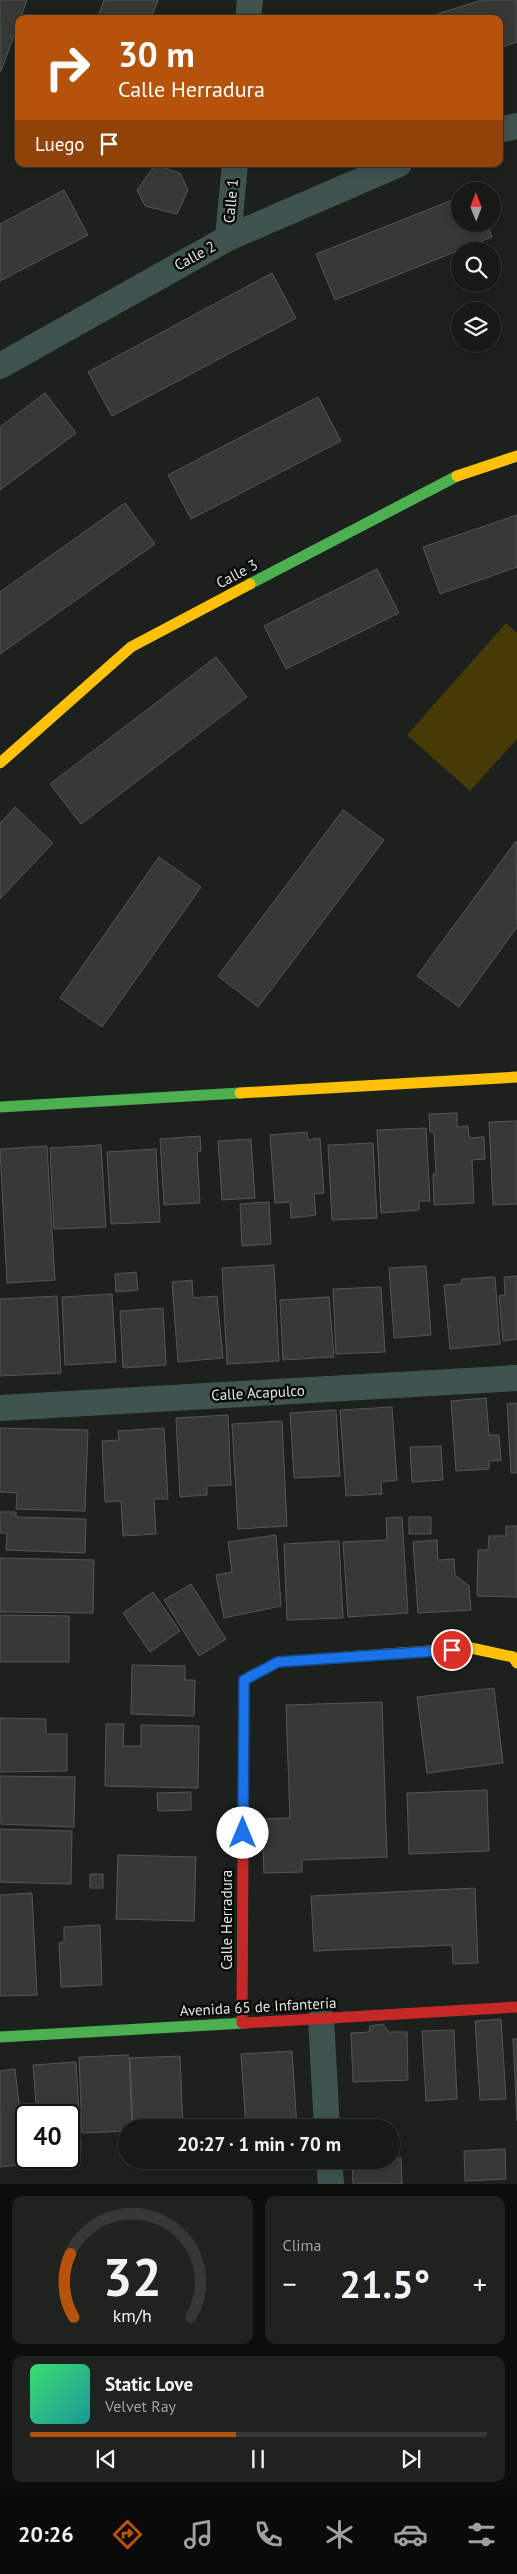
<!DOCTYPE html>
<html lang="es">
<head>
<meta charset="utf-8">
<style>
	:root { --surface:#161916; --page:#1f221f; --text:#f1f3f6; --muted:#9ea0a1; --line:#353835; --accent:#b45309 }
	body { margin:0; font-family:"PT Sans",sans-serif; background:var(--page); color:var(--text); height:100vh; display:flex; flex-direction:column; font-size:19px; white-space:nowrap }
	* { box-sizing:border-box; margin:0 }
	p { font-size:16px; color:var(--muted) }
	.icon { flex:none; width:28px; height:28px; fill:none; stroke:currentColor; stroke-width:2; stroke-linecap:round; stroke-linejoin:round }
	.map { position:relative; height:2184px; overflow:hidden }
	.side { display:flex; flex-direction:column; gap:12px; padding:12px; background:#0c0e0c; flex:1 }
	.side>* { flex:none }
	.banner { position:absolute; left:15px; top:15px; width:488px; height:152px; border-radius:10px; box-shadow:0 2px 12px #0003,0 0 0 1px var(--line); background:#b45309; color:#fff; overflow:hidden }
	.needle { width:32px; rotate:359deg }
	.controls { position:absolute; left:451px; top:182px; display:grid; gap:10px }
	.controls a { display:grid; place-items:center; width:50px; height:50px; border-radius:50%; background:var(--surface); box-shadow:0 2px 12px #0003,0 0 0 1px var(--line); font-size:25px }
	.speed { position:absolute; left:15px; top:2104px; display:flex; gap:10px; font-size:25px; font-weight:700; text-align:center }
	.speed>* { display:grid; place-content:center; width:65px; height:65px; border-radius:50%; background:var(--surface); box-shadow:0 2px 12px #0003,0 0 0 1px var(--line); line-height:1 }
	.speed .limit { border:2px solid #111; border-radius:8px; background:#fff; color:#111 }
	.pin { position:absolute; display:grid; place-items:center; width:42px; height:42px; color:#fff; margin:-21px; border:2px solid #fff; border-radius:50%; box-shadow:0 1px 5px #0007 }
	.me { position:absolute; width:55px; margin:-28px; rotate:0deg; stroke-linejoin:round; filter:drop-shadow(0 0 4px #0008) }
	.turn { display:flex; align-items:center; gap:18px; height:105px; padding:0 20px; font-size:22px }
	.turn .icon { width:65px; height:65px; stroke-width:2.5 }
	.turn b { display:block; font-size:35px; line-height:42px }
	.then { display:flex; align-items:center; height:48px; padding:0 20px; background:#0003; gap:10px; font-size:19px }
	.big { font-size:38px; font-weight:800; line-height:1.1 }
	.side .card { flex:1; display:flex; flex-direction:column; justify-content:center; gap:8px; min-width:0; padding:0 18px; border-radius:10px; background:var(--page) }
	.side .dial { align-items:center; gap:0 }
	.dial svg { height:130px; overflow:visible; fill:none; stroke:var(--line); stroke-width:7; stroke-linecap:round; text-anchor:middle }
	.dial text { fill:var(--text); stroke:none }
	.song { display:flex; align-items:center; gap:15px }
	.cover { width:60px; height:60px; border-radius:8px; background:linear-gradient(135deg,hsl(140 70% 55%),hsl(180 70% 35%)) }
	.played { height:5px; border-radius:2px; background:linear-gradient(90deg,var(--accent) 45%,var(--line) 45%) }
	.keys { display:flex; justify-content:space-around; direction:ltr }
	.heat { display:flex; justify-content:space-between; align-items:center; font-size:28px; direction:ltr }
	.side .tiles { flex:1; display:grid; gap:12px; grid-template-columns:1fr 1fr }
	.card:last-child { grid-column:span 2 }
	.trip { position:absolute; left:118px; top:2119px; width:282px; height:50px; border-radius:25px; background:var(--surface); box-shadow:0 2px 12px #0003,0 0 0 1px var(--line); font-weight:800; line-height:50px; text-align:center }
	.menu { display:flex; height:80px; justify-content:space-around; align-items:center; background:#090a09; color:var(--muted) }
	.menu .icon { width:35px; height:35px }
	.menu .on { color:var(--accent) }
	.menu b { font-size:22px; color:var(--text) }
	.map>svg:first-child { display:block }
</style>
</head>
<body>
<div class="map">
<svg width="517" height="2184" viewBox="0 0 517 2184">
	<rect width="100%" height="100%" fill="#1d211d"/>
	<!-- green -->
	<path fill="#463b07" d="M 506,623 L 517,633 L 517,739 L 470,791 L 407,735 Z"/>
	<!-- building -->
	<path fill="#363935" stroke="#555753" d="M 0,0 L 27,0 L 1,71 L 0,71 Z
		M 104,0 L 158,0 L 151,19 L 97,19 Z
		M 482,0 L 517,0 L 517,42 L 499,48 L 499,19 L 421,19 Z
		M 155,165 L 180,173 L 188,190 L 177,214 L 145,206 L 137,190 Z
		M 64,190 L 88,235 L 0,281 L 0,224 Z
		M 460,197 L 460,224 L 487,224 L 492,237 L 335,300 L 316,254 Z
		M 272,273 L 296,318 L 112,416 L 88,372 Z
		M 45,393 L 76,433 L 0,490 L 0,427 Z
		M 318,397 L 341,441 L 191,519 L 168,475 Z
		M 125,503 L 155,544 L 0,654 L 0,592 Z
		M 517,515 L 517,567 L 440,594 L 423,547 Z
		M 377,569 L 399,613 L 286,669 L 264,626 Z
		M 216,657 L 247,697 L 81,824 L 50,784 Z
		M 15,807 L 53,843 L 0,899 L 0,823 Z
		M 343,810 L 384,840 L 258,1007 L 218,976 Z
		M 516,841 L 517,927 L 459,1007 L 417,976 Z
		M 159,857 L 201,887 L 102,1027 L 60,998 Z
		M 457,1113 L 457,1127 L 468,1126 L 469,1138 L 484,1137 L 485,1159 L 472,1160 L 474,1203 L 434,1205 L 433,1174 L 436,1174 L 434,1132 L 430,1132 L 429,1114 Z
		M 517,1121 L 517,1204 L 493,1205 L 489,1122 Z
		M 426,1128 L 430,1201 L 419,1201 L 419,1210 L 381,1213 L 377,1130 Z
		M 307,1132 L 308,1140 L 320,1138 L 324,1193 L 314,1194 L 316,1215 L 291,1218 L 290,1202 L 275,1203 L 270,1135 Z
		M 200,1136 L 201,1151 L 197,1152 L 200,1203 L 164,1205 L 160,1139 Z
		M 251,1139 L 255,1198 L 222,1200 L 218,1141 Z
		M 373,1143 L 377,1218 L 332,1220 L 328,1145 Z
		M 101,1145 L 106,1227 L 54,1229 L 50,1148 Z
		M 47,1146 L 55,1280 L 7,1283 L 0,1149 Z
		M 156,1149 L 160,1222 L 111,1224 L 107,1152 Z
		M 269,1202 L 271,1244 L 242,1246 L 240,1204 Z
		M 274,1265 L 279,1361 L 227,1364 L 222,1268 Z
		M 426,1266 L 431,1335 L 394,1338 L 389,1268 Z
		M 136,1272 L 138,1290 L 116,1292 L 115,1274 Z
		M 517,1276 L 517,1339 L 503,1341 L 499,1296 L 505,1295 L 504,1277 Z
		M 495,1277 L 500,1344 L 450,1349 L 444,1285 L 461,1284 L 462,1279 Z
		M 192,1280 L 193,1298 L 217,1296 L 223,1358 L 178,1362 L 172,1282 Z
		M 381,1287 L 385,1352 L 336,1354 L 333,1289 Z
		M 112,1294 L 116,1362 L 65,1365 L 62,1297 Z
		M 57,1296 L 61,1373 L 0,1376 L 0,1299 Z
		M 329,1297 L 334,1357 L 283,1360 L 280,1300 Z
		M 163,1308 L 166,1365 L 123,1368 L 120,1311 Z
		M 486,1398 L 489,1435 L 499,1435 L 501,1460 L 489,1461 L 489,1469 L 456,1471 L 451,1401 Z
		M 517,1403 L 517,1473 L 511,1473 L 507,1404 Z
		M 392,1407 L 397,1480 L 381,1482 L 382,1494 L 346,1496 L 340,1410 Z
		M 336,1410 L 340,1476 L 294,1478 L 290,1413 Z
		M 228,1415 L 231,1485 L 207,1486 L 207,1495 L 180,1497 L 176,1418 Z
		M 282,1421 L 287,1526 L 238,1529 L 232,1424 Z
		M 0,1428 L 88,1430 L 85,1511 L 16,1509 L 17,1493 L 0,1492 Z
		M 164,1428 L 168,1499 L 154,1499 L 156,1534 L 123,1536 L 121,1501 L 105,1502 L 102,1441 L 119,1440 L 118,1431 Z
		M 441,1446 L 443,1480 L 412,1482 L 410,1447 Z
		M 0,1512 L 16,1512 L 16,1517 L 86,1519 L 85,1553 L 6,1550 L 7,1533 L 0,1533 Z
		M 402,1517 L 408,1613 L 348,1617 L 343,1542 L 387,1540 L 386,1518 Z
		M 409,1517 L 431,1517 L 431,1534 L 409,1534 Z
		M 506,1526 L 517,1526 L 517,1597 L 477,1596 L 478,1550 L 488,1550 L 489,1536 L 506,1536 Z
		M 276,1535 L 281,1606 L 224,1618 L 216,1575 L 232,1572 L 228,1542 Z
		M 437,1540 L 438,1560 L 454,1559 L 455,1575 L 469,1586 L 471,1610 L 418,1613 L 413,1542 Z
		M 339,1541 L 343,1618 L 287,1620 L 284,1544 Z
		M 0,1558 L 94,1560 L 93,1613 L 0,1612 Z
		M 191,1584 L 226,1639 L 199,1656 L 164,1600 Z
		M 153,1592 L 180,1631 L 150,1652 L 123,1613 Z
		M 0,1615 L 69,1616 L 69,1662 L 0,1662 Z
		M 132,1665 L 185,1666 L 185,1680 L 195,1680 L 194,1716 L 131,1714 Z
		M 494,1688 L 503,1763 L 427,1773 L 417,1697 Z
		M 382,1702 L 387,1857 L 302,1860 L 302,1872 L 264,1873 L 262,1819 L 290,1818 L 286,1705 Z
		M 0,1718 L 46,1719 L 46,1734 L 67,1734 L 67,1771 L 0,1772 Z
		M 106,1724 L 124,1724 L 123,1746 L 141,1746 L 141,1725 L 199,1726 L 198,1788 L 105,1786 Z
		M 0,1776 L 75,1777 L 74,1827 L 0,1824 Z
		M 487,1790 L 489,1851 L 409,1854 L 407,1793 Z
		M 191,1792 L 191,1810 L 158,1811 L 157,1793 Z
		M 0,1829 L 72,1831 L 71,1884 L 0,1882 Z
		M 118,1855 L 196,1857 L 194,1921 L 116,1919 Z
		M 90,1874 L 103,1874 L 103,1888 L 90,1888 Z
		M 475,1888 L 478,1963 L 453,1964 L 452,1945 L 314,1951 L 311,1896 Z
		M 32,1893 L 37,1995 L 0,1996 L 0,1895 Z
		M 100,1925 L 102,1985 L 61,1987 L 59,1943 L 64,1942 L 64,1927 Z
		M 501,2019 L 506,2099 L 480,2100 L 475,2021 Z
		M 383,2024 L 389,2032 L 407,2032 L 408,2080 L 353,2082 L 351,2033 L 369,2032 L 370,2026 Z
		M 454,2030 L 457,2099 L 426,2101 L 422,2031 Z
		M 513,2039 L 517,2039 L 517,2121 Z
		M 292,2051 L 297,2128 L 246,2128 L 241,2054 Z
		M 129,2055 L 132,2128 L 126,2128 L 126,2131 L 82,2133 L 79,2057 Z
		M 180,2056 L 183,2128 L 133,2128 L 130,2058 Z
		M 76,2062 L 81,2147 L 69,2148 L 69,2115 L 37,2115 L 33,2065 Z
		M 15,2069 L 26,2164 L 0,2167 L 0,2071 Z
		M 505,2149 L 506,2179 L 465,2181 L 464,2151 Z
		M 401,2158 L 402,2184 L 353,2184 L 352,2160 Z"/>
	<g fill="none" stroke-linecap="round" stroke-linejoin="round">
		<!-- street -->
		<path stroke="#3f544f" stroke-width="26" d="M 248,19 L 250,0
			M 499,130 L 517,126
			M 228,238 L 235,164
			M 0,366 L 228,238 L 399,164
			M 0,1408 L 517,1378
			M 321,2018 L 327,2128
			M 329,2160 L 331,2184"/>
		<!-- fast -->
		<path stroke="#4caf50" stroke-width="11" d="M 250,584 L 457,476
			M 0,1107 L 240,1093
			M 0,2037 L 245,2023"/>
		<!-- slow -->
		<path stroke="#ffc107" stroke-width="11" d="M 457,476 L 517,456
			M 0,763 L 131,647 L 250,584
			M 240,1093 L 517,1077
			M 333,1658 L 471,1648 L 513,1657 L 517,1663"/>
		<!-- jam -->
		<path stroke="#c62828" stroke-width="11" d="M 242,2023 L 244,1680 L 278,1662 L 333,1658
			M 245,2023 L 517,2007"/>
	</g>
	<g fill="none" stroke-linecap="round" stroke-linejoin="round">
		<!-- route casing -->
		<g stroke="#114b97" stroke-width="12">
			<path id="route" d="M 243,1833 L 244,1680 L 278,1662 L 452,1650"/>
		</g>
		<!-- route -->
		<use href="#route" stroke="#1a73e8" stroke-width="9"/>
	</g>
	<g text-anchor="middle" stroke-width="5" stroke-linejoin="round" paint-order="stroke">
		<!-- street labels -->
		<g font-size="15" fill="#e2e7e2" stroke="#080b08">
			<text transform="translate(231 201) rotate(-85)" y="5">Calle 1</text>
			<text transform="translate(195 256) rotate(-29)" y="5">Calle 2</text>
			<text transform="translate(237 574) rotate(-28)" y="5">Calle 3</text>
			<text transform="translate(258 1393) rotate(-3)" y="5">Calle Acapulco</text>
			<text transform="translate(227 1920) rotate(-90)" y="5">Calle Herradura</text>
			<text transform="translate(258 2007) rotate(-3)" y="5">Avenida 65 de Infantería</text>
		</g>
	</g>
</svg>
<div class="controls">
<a><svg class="needle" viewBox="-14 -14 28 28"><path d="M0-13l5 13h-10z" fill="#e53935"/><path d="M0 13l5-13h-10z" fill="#9ea0a1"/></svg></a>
<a><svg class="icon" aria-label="search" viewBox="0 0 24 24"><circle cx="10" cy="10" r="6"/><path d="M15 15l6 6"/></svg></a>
<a><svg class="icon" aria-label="layers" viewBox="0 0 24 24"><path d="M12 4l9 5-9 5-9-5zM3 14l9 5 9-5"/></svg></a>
</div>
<div class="speed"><div class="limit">40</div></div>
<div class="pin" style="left:452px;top:1650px;background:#d93025"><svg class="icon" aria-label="arrive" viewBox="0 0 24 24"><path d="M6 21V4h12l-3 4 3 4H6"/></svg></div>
<svg class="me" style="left:243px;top:1833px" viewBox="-20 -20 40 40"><circle r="19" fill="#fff"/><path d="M0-13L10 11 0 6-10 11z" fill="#1a73e8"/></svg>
<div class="trip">20:27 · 1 min · 70 m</div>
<div class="banner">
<div class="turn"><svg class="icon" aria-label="right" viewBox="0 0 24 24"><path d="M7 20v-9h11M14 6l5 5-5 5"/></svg><div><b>30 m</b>Calle Herradura</div></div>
<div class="then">Luego<svg class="icon" aria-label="arrive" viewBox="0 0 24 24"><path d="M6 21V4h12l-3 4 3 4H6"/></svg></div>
</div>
</div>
<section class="side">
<div class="tiles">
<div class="card dial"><svg viewBox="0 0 100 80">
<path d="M14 69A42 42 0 1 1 86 69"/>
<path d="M14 69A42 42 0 0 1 12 30" stroke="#b45309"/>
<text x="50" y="56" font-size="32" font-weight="700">32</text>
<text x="50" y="72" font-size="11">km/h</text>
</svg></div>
<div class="card"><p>Clima</p>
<div class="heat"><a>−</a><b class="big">21.5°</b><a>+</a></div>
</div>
<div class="card">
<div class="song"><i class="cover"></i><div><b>Static Love</b><p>Velvet Ray</p></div></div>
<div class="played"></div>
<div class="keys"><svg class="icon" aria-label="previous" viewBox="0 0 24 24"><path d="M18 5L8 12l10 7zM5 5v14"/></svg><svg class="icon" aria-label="pause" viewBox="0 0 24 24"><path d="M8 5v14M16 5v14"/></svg><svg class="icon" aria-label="next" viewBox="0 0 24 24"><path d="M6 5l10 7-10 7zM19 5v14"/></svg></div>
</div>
</div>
</section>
<nav class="menu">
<b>20:26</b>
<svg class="icon on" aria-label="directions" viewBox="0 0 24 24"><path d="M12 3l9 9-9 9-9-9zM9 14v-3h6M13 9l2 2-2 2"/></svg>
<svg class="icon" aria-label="music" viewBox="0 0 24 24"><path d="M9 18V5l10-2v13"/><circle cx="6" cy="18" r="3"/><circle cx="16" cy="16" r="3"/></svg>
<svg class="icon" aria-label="phone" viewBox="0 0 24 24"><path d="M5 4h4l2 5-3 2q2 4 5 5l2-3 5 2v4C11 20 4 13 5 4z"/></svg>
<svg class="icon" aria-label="climate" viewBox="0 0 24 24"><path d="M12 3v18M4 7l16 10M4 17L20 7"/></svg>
<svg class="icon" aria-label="car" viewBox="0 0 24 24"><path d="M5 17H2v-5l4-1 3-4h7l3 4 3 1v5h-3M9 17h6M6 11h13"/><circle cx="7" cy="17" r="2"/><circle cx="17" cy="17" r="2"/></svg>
<svg class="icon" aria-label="filters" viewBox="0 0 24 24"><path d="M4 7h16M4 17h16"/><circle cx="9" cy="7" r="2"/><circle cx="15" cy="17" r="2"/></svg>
</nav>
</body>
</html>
